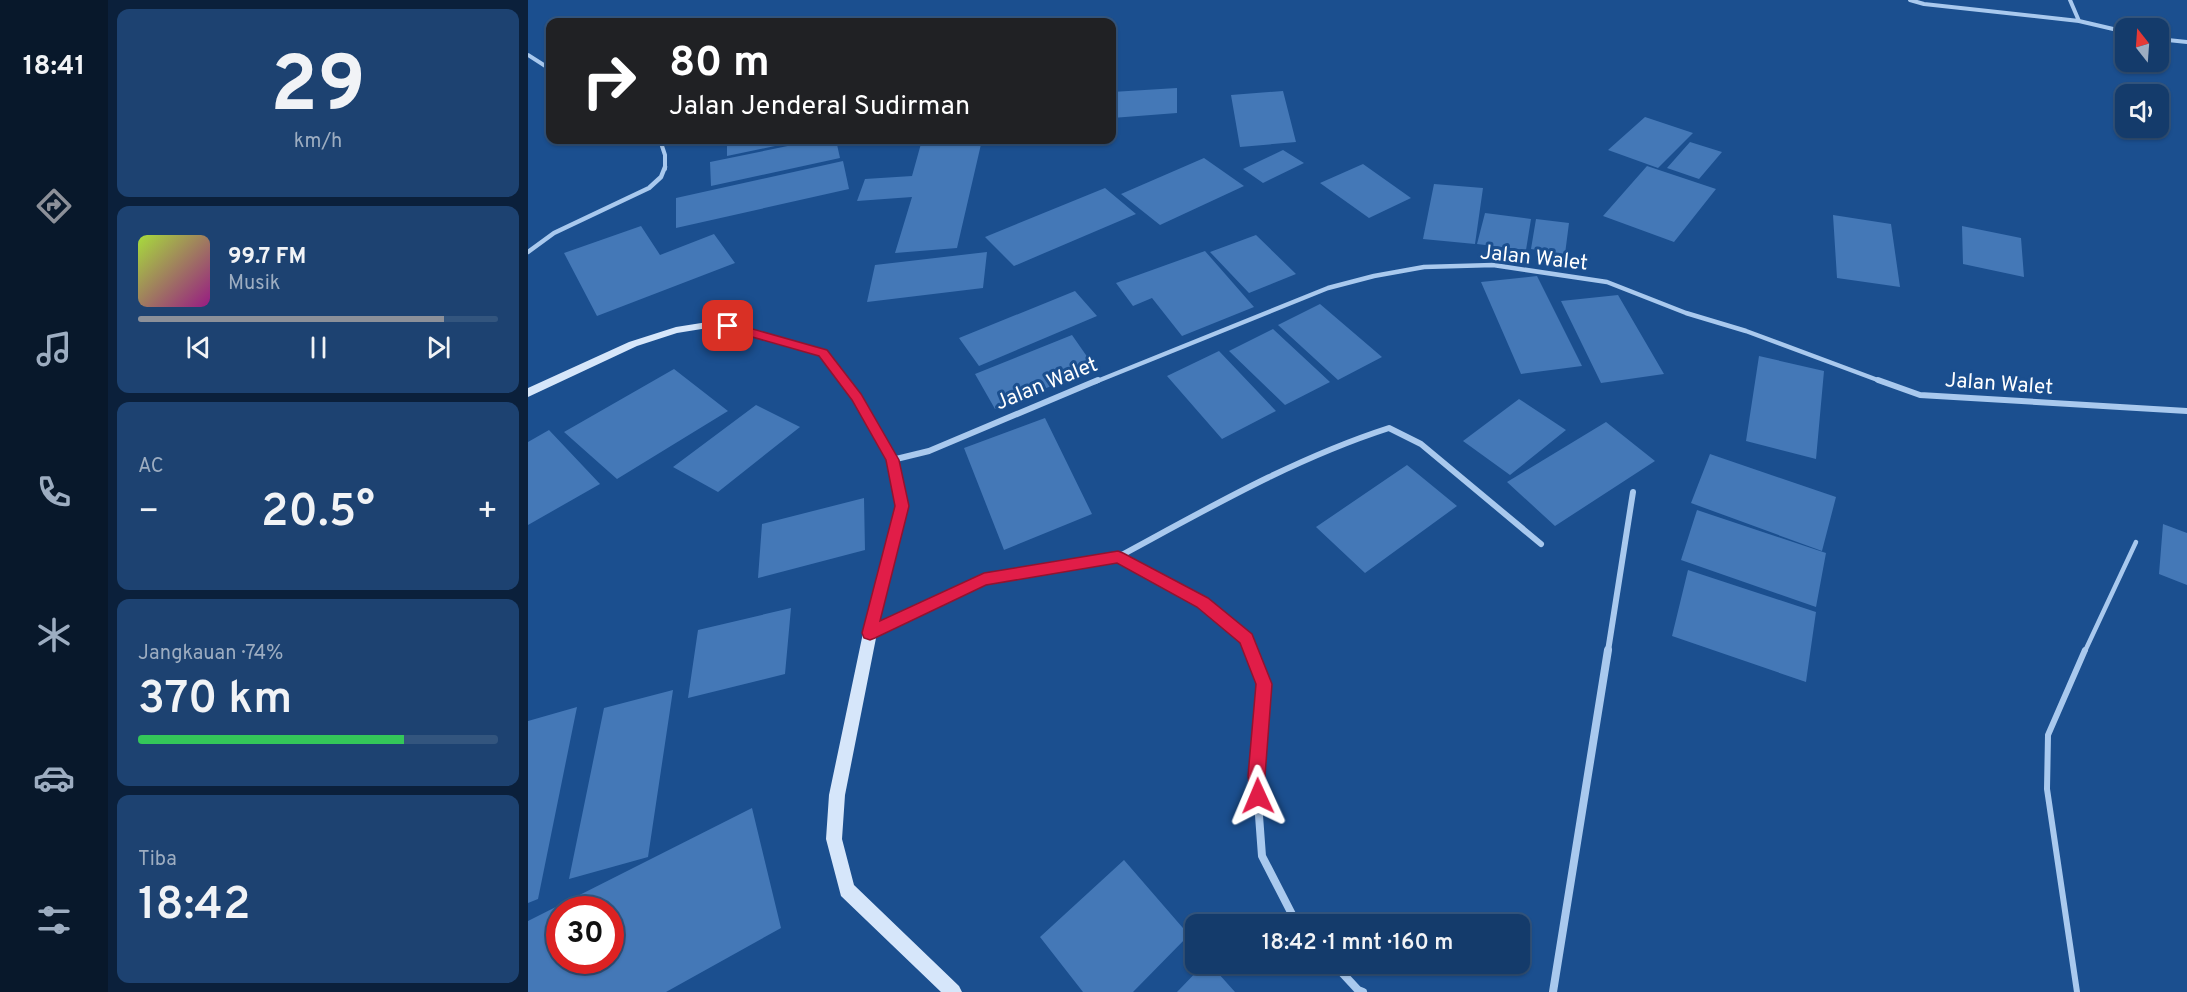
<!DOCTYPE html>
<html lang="id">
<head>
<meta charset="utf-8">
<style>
	:root { --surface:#143b6b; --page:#1d4271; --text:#f1f3f6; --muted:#9dadc1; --line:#33557e; --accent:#8c9099 }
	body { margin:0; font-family:Overpass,sans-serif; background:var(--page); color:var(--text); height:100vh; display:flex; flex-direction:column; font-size:22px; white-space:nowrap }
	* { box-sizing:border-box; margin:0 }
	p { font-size:20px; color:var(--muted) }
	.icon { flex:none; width:33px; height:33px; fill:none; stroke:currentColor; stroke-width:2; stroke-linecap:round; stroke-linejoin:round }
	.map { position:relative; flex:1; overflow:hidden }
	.details { display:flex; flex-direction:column; gap:9px; padding:9px; background:#0b203b; width:420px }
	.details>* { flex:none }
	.top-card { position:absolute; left:18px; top:18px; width:570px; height:126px; border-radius:12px; box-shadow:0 2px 4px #0004,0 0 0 2px var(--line); background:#202124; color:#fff; overflow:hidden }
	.needle { width:39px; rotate:343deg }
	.buttons { position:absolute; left:1587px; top:18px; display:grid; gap:12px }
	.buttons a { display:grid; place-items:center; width:54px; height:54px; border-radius:12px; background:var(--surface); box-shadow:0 2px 4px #0004,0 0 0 2px var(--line); font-size:30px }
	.speed { position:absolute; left:18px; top:896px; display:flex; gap:12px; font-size:30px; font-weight:700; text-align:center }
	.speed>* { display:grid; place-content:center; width:78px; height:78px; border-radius:50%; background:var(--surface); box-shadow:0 2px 4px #0004,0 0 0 2px var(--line); line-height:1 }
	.speed .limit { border:9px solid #d22; background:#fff; color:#111 }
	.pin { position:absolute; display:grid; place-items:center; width:51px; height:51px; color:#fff; margin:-26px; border-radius:12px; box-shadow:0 3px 9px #0006 }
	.me { position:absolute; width:66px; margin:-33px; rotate:359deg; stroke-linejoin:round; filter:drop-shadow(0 0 4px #0008) }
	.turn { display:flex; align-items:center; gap:21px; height:126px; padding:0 24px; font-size:27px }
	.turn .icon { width:78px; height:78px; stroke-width:2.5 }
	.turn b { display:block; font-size:42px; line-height:51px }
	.big { font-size:45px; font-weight:600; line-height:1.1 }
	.details .tile { flex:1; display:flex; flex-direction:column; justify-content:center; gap:9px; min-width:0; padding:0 21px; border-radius:12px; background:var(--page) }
	.details .dial { align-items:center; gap:0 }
	.dial b { font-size:78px; line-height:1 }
	.song { display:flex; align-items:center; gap:18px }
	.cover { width:72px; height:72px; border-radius:9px; background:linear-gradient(135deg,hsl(80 70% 55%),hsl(310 70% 35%)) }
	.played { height:6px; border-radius:3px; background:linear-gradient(90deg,var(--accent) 85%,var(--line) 85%) }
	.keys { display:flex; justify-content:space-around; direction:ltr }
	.heat { display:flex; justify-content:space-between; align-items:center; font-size:33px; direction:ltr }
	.charge { height:9px; border-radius:4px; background:linear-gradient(90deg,#34c759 74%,var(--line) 0) }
	.trip { position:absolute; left:657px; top:914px; width:345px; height:60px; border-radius:12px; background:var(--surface); box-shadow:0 2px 4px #0004,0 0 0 2px var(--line); font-weight:600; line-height:60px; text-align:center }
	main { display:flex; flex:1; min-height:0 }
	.tabs { display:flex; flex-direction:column; width:108px; justify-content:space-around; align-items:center; background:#08182b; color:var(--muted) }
	.tabs .icon { width:42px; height:42px }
	.tabs .on { color:var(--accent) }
	.tabs b { font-size:27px; color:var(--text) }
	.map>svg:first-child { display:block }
</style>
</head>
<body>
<main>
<nav class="tabs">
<b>18:41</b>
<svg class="icon on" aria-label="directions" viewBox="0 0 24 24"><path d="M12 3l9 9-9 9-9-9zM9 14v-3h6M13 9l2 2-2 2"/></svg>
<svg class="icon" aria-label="music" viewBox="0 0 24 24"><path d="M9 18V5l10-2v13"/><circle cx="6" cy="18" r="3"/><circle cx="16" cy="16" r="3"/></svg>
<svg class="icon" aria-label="phone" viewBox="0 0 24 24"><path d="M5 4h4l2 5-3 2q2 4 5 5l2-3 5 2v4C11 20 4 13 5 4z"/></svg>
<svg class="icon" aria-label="climate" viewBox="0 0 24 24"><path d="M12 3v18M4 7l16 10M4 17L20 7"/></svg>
<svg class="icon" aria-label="car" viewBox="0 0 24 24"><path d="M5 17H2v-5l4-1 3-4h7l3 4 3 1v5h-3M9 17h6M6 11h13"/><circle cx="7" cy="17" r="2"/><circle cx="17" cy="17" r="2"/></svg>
<svg class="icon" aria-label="filters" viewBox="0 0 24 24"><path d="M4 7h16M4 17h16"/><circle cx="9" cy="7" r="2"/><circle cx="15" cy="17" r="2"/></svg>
</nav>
<section class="details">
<div class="tile dial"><b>29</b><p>km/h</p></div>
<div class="tile">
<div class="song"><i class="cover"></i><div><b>99.7 FM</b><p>Musik</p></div></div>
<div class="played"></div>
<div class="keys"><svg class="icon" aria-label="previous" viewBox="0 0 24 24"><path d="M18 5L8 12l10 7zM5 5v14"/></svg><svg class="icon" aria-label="pause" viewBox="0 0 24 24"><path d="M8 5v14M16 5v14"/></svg><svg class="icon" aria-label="next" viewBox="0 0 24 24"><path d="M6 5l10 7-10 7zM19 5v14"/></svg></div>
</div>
<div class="tile"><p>AC</p>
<div class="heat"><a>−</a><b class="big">20.5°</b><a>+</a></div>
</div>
<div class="tile"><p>Jangkauan · 74%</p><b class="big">370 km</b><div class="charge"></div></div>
<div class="tile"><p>Tiba</p><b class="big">18:42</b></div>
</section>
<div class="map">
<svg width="1659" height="992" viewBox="0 0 1659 992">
	<rect width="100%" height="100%" fill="#1b4f8f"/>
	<!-- building -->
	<path fill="#4478b7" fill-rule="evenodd" d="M 649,88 L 649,113 L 584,118 L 584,92 Z
		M 755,91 L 768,142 L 712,147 L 703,95 Z
		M 1117,117 L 1165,133 L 1130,168 L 1080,150 Z
		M 199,140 L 271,140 L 271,141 L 199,156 Z
		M 289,140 L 308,140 L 312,158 L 183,186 L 182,162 Z
		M 348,140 L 390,140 L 390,141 L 346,144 Z
		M 394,140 L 454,140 L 429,248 L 367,253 L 384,197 L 329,201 L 337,179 L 384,176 Z
		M 1162,142 L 1194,152 L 1171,179 L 1139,168 Z
		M 755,150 L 776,163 L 735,183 L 715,169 Z
		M 676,158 L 716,186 L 632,225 L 593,194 Z
		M 315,161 L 321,189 L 148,228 L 148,198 Z
		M 835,164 L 883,198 L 841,218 L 792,183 Z
		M 1119,166 L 1188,189 L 1146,242 L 1075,216 Z
		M 906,184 L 955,188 L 947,244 L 895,239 Z
		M 577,188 L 608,214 L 486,266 L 457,237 Z
		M 957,213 L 1003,219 L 998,250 L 949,244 Z
		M 1305,215 L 1363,224 L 1372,287 L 1309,278 Z
		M 1008,219 L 1041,223 L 1037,254 L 1003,249 Z
		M 113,226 L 132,255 L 186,234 L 207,263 L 69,316 L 36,253 Z
		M 1434,226 L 1493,238 L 1496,277 L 1435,264 Z
		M 728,235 L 768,274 L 721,293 L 682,252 Z
		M 677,251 L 726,307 L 654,336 L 624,298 L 605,306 L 588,283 Z
		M 459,252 L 455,288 L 339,302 L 347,265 Z
		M 1009,276 L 1054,366 L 993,374 L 953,282 Z
		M 547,291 L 569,316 L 451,366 L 431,338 Z
		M 1090,295 L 1136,374 L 1073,383 L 1033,301 Z
		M 792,304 L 854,357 L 810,380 L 750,325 Z
		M 745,329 L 802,382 L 757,405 L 701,351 Z
		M 544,335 L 567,368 L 467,409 L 447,374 Z
		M 691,351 L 748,411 L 694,439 L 639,376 Z
		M 1231,356 L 1296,371 L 1288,459 L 1218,441 Z
		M 146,369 L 200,411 L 89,479 L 36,432 Z
		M 991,399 L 1038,430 L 982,475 L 935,441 Z
		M 228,405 L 272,427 L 190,492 L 145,467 Z
		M 517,418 L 564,514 L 476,550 L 436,448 Z
		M 1078,422 L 1127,461 L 1027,526 L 979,482 Z
		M 21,430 L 72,484 L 0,525 L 0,442 Z
		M 1182,454 L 1308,497 L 1294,551 L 1163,503 Z
		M 879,465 L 929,506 L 837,573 L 788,527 Z
		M 336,498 L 337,550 L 230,578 L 234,524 Z
		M 1169,510 L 1298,553 L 1288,607 L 1153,560 Z
		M 1635,524 L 1659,533 L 1659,585 L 1631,574 Z
		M 1160,570 L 1288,612 L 1278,682 L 1144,636 Z
		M 263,608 L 257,674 L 160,698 L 170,630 Z
		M 145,690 L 120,857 L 41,879 L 76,708 Z
		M 49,707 L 10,899 L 0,903 L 0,721 Z
		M 224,808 L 253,928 L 138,992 L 0,992 L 0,921 ZM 32,909 L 82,909 L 82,960 L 32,960 Z
		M 596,860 L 661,935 L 605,992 L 555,992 L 512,937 Z
		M 677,963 L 681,963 L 707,992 L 649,992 Z"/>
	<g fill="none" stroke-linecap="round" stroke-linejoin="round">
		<!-- service-far1 -->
		<path stroke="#a9c9ee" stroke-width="4.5" d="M 1557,651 L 1608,542"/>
		<!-- service -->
		<path stroke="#a9c9ee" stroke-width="6" d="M 1549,992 L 1519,789 L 1520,735 L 1557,650"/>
		<!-- minor-far3 -->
		<path stroke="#a9c9ee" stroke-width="4" d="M 1382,0 L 1396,4 L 1551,21 L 1598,32
			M 1542,0 L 1551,21
			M 1630,39 L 1659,42
			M 0,55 L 22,69
			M 132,140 L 137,155 L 137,169"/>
		<!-- minor-far2 -->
		<path stroke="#a9c9ee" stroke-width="4.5" d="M 0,252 L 26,233 L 121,188 L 133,177 L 137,167
			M 567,382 L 800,288 L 846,276 L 896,267 L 965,265 L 1079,282 L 1158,313 L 1218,331 L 1355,382"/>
		<!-- minor-far1 -->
		<path stroke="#a9c9ee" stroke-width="6" d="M 1350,380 L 1392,395 L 1659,411
			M 364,460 L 401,451 L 570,380
			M 590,557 C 679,509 765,459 861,428 L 893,444 L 1013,544
			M 345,632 L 456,579 L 590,557 L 675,602 L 718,639 L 723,651
			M 1080,651 L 1105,492"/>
		<!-- minor -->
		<path stroke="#a9c9ee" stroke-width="8" d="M 722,650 L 736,684 L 728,775 L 734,856 L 769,924
			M 805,963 L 830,990 L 835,992
			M 1025,992 L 1080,650"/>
		<!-- secondary -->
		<path fill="#d6e6fa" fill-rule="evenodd" d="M 186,321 L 214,326 L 299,350 L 333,394 L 370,460 L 380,506 L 349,633 L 317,795 L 314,839 L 326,885 L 431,986 L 434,992 L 413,992 L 313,896 L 298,839 L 301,795 L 335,633 L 368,506 L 358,460 L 325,399 L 291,356 L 213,332 L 186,327 L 149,333 L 109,346 L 0,397 L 0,388 L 101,342 L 148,327 Z"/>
	</g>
	<!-- route -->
	<path fill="#e11d48" stroke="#92132f" stroke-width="1.5" d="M 200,322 L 299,350 L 333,394 L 371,460 L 381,506 L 352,621 L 456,573 L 590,551 L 595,553 L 680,598 L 724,634 L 744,684 L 737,776 L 738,796 L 736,802 L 730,804 L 724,802 L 720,776 L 728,684 L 712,643 L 669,607 L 589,563 L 458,585 L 347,638 L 342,640 L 336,638 L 334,633 L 367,506 L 358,460 L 324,400 L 291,356 L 196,329 L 194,326 Z"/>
	<g text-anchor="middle" stroke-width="6" stroke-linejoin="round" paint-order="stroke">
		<!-- street labels -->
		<g font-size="21" fill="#fff" stroke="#1b4f8f">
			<text transform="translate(1006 257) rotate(6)" y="7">Jalan Walet</text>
			<text transform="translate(518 383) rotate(-22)" y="7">Jalan Walet</text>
			<text transform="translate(1471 383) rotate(4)" y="7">Jalan Walet</text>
		</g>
	</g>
</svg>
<div class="buttons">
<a><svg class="needle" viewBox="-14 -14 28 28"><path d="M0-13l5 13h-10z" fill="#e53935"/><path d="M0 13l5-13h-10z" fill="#9dadc1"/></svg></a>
<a><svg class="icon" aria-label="sound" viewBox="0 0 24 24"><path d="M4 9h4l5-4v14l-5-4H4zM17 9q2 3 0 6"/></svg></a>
</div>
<div class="speed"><div class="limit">30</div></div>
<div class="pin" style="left:200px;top:326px;background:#d93025"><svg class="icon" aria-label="arrive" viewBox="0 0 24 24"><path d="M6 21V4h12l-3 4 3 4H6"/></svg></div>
<svg class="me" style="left:730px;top:796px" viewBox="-20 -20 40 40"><path d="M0-17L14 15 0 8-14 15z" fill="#e11d48" stroke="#fff" stroke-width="4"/></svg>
<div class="trip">18:42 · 1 mnt · 160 m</div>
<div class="top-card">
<div class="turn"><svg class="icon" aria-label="right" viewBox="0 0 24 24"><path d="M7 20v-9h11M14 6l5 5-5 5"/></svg><div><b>80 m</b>Jalan Jenderal Sudirman</div></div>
</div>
</div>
</main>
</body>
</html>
